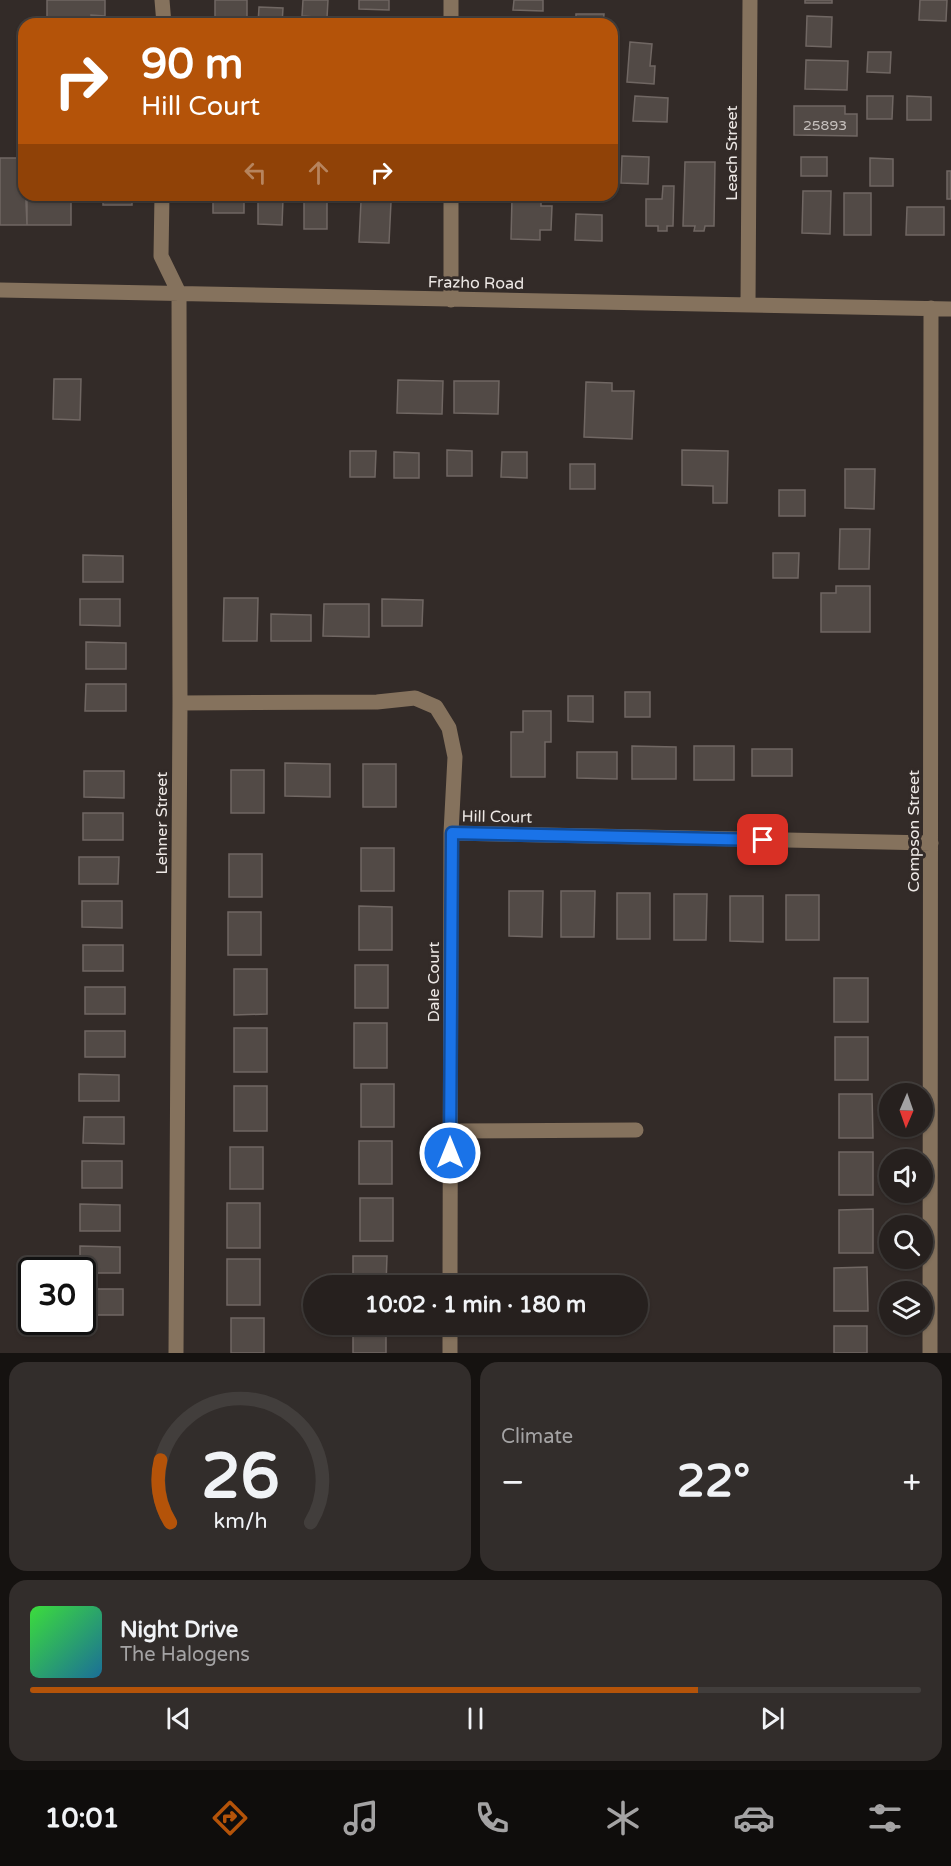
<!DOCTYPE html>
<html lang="en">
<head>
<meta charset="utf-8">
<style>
	:root { --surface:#26201e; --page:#322d2b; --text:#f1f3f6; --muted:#a4a3a4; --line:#423e3c; --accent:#b45309 }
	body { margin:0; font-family:"Varela Round",sans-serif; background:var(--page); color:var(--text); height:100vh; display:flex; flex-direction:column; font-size:22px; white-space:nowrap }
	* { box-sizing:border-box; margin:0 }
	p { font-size:20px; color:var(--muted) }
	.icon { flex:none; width:33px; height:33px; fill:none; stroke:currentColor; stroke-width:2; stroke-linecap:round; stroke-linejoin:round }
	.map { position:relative; height:1353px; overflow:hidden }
	.sheet { display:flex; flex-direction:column; gap:9px; padding:9px; background:#151210; flex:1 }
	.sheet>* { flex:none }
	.guide { position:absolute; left:18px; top:18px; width:600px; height:183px; border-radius:18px; box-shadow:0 2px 4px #0004,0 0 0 2px var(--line); background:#b45309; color:#fff; overflow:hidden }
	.needle { width:39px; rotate:182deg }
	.fabs { position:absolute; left:879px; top:1083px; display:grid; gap:12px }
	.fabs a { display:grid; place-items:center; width:54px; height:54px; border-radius:50%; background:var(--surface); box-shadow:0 2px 4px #0004,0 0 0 2px var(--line); font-size:30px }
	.speed { position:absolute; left:18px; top:1257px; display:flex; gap:12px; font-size:30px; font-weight:700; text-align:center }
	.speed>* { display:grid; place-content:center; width:78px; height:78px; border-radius:50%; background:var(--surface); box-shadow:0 2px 4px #0004,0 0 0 2px var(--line); line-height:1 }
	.speed .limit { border:3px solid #111; border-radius:9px; background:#fff; color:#111 }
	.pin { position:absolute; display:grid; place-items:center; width:51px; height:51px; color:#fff; margin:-26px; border-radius:12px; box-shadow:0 3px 9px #0006 }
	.me { position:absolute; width:66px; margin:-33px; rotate:0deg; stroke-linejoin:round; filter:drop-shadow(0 0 4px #0008) }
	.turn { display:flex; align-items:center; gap:21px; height:126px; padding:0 24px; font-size:27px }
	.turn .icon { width:78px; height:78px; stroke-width:2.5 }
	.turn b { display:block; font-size:42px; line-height:51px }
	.lanes { display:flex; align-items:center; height:57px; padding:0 24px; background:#0003; justify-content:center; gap:30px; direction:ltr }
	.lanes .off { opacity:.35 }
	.big { font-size:45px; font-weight:700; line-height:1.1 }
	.sheet .card { flex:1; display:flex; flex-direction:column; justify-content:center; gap:9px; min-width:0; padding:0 21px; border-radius:18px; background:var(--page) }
	.sheet .dial { align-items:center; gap:0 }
	.dial svg { height:156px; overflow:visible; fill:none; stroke:var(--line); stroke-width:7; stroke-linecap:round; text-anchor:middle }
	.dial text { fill:var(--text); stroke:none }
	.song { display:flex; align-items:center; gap:18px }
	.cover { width:72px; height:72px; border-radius:9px; background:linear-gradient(135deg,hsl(120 70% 55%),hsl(200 70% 35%)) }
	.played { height:6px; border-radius:3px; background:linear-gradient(90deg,var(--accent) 75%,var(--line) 75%) }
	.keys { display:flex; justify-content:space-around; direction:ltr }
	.heat { display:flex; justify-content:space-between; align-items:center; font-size:33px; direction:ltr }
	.sheet .tiles { flex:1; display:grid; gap:9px; grid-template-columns:1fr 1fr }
	.card:last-child { grid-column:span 2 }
	.trip { position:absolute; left:303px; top:1275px; width:345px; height:60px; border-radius:30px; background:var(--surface); box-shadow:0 2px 4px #0004,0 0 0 2px var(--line); font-weight:700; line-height:60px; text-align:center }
	.dock { display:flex; height:96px; justify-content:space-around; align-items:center; background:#0f0d0c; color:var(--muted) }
	.dock .icon { width:42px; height:42px }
	.dock .on { color:var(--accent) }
	.dock b { font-size:27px; color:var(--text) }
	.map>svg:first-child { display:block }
</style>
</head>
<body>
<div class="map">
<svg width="951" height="1353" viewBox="0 0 951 1353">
	<rect width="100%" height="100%" fill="#332b28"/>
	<!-- building -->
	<path fill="#524a46" stroke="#706763" stroke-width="1.5" d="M 47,0 L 105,0 L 105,16 L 91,15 L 91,24 L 47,24 Z
		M 215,0 L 247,0 L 247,24 L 215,24 Z
		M 303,0 L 328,0 L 327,18 L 302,16 Z
		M 359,0 L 389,0 L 389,10 L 359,9 Z
		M 514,0 L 543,0 L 543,11 L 513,10 Z
		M 805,0 L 832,0 L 832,3 L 805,3 Z
		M 920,0 L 947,0 L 946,21 L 919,20 Z
		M 259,7 L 283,8 L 282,24 L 258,24 Z
		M 576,14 L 604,14 L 603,24 L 576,24 Z
		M 807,16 L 832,17 L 831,47 L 806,46 Z
		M 630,42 L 652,44 L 650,66 L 655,66 L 654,84 L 627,82 Z
		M 868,52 L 891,52 L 890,73 L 867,72 Z
		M 806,60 L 848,61 L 847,90 L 805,89 Z
		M 635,96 L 668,98 L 667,122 L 633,121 Z
		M 867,96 L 893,96 L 892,119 L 867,119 Z
		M 907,96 L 931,97 L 931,120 L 907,120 Z
		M 794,106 L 845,106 L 845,114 L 857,114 L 857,136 L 794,135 Z
		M 622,156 L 649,157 L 648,184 L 621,183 Z
		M 801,157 L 827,157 L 827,176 L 801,176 Z
		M 0,158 L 24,158 L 27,225 L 0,225 Z
		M 870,158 L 893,159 L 893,186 L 870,186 Z
		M 685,162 L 715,162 L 714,226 L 705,226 L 704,231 L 694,231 L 695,226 L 683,226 Z
		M 947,171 L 951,171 L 951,199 L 947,199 Z
		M 663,186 L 674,186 L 673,226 L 667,226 L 667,231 L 658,231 L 658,226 L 646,226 L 646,199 L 662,199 Z
		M 803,191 L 831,191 L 830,234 L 802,233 Z
		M 844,193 L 871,193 L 871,235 L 844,235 Z
		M 27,195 L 71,195 L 71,225 L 27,225 Z
		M 103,195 L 132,195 L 132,205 L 103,205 Z
		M 213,195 L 244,195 L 244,213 L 213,213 Z
		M 258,198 L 283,199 L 282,225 L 258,224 Z
		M 512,198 L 541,199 L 541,206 L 552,206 L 551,230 L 540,230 L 540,240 L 511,239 Z
		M 304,201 L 327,201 L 327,229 L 304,229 Z
		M 361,201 L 391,202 L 389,243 L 359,242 Z
		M 907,207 L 944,207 L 944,235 L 906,235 Z
		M 576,214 L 602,215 L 602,241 L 575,240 Z
		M 54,379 L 81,379 L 80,420 L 53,419 Z
		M 398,380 L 443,381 L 442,414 L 397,413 Z
		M 454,381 L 499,381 L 498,414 L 454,413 Z
		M 586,382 L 612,383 L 612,391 L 634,391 L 632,439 L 584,437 Z
		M 447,450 L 472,451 L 472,476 L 447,476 Z
		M 682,450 L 728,451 L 727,503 L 713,503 L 713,486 L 682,485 Z
		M 350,451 L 376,451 L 375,477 L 350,477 Z
		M 394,452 L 419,453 L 419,478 L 394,478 Z
		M 502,452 L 527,452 L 527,478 L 501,477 Z
		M 570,464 L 595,464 L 595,489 L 570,489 Z
		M 845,469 L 875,469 L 874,509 L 845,508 Z
		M 779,490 L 805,490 L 805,516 L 779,516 Z
		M 840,529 L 870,529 L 869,569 L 839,569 Z
		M 773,553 L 799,553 L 798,578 L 773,578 Z
		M 83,555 L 123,556 L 123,582 L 83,582 Z
		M 836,586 L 870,586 L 870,632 L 821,632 L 821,593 L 836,593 Z
		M 224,598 L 258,598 L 257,641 L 223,641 Z
		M 80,599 L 120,599 L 120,626 L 80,625 Z
		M 382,599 L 423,600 L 422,626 L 382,626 Z
		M 324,604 L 369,604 L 369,637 L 323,636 Z
		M 271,614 L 311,615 L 311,641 L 271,641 Z
		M 86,642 L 126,643 L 126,669 L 86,669 Z
		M 86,684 L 126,684 L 126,711 L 85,711 Z
		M 625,692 L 650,692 L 650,717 L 625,717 Z
		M 568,696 L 593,696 L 593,722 L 568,721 Z
		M 523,711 L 551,711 L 551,742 L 545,742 L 545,777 L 511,777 L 511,732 L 523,732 Z
		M 632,746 L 676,747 L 676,779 L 632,779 Z
		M 694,746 L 734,746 L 734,780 L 694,780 Z
		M 752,749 L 792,749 L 792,776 L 752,776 Z
		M 577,752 L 617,752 L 617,779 L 577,778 Z
		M 285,763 L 330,764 L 330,797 L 285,796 Z
		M 363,764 L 396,764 L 396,807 L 363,807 Z
		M 231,770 L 264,770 L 264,813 L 231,813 Z
		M 84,771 L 124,771 L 124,798 L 84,797 Z
		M 83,813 L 123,813 L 123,840 L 83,840 Z
		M 361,848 L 394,848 L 394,891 L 361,891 Z
		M 229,854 L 262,854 L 262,897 L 229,897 Z
		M 79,857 L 119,857 L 118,884 L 79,884 Z
		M 509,891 L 543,891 L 542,937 L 509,936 Z
		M 561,891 L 595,891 L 594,937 L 561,937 Z
		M 617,893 L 650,893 L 650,939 L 617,939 Z
		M 674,894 L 707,894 L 706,940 L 674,940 Z
		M 786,895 L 819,895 L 819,940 L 786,940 Z
		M 730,896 L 763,896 L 763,942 L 730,941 Z
		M 82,901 L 122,901 L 122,928 L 82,927 Z
		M 359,906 L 392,907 L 392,950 L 359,950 Z
		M 228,912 L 261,912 L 261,955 L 228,955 Z
		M 83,945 L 123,945 L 123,971 L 83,971 Z
		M 355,965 L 388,965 L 388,1008 L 355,1008 Z
		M 234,969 L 267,969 L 267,1014 L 234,1015 Z
		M 834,978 L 868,978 L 868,1022 L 834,1022 Z
		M 85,987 L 125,987 L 125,1014 L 85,1014 Z
		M 354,1023 L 387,1023 L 387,1068 L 354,1068 Z
		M 234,1028 L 267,1028 L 267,1072 L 234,1072 Z
		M 85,1031 L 125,1031 L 125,1057 L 85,1057 Z
		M 835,1037 L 868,1037 L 868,1080 L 835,1080 Z
		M 79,1074 L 119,1075 L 119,1101 L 79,1101 Z
		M 361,1084 L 394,1084 L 394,1127 L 361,1127 Z
		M 234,1086 L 267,1086 L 267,1131 L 234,1131 Z
		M 839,1094 L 872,1094 L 873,1138 L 839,1138 Z
		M 84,1117 L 124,1117 L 124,1144 L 83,1143 Z
		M 359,1141 L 392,1141 L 392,1184 L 359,1184 Z
		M 230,1147 L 263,1147 L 263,1189 L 230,1189 Z
		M 839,1152 L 873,1152 L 873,1195 L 839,1195 Z
		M 82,1161 L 122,1161 L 122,1188 L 82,1188 Z
		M 360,1198 L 393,1198 L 393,1241 L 360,1241 Z
		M 227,1203 L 260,1203 L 260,1248 L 227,1248 Z
		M 80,1204 L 120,1205 L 120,1231 L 80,1231 Z
		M 873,1209 L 873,1253 L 839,1253 L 839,1210 Z
		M 80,1246 L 120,1247 L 120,1273 L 82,1273 L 82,1270 L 80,1270 Z
		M 353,1256 L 387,1256 L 386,1286 L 353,1286 Z
		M 227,1259 L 260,1259 L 260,1305 L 227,1305 Z
		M 867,1267 L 868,1311 L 834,1311 L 834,1268 Z
		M 83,1289 L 123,1289 L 123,1315 L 83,1315 Z
		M 231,1318 L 264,1318 L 264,1353 L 231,1353 Z
		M 353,1324 L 386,1324 L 386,1353 L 353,1353 Z
		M 834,1326 L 867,1326 L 867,1353 L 834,1353 Z"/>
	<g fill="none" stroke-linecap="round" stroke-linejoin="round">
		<!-- minor -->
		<path stroke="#85725d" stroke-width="15" d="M 162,0 L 164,24
			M 451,0 L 451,24
			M 162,195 L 161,256 L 179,293 L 180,703 L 176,1353
			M 451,195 L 451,300
			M 0,290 L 951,309
			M 748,305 L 750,0
			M 180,703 L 377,702 L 415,698 L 436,707 L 449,728 L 455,757 L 451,833 L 450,1286
			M 451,833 L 931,843
			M 450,1131 L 636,1130
			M 450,1353 L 450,1324
			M 930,1353 L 931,308"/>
	</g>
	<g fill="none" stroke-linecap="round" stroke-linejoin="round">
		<!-- route casing -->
		<g stroke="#114b97" stroke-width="15">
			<path id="route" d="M 450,1153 L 452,833 L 763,840"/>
		</g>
		<!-- route -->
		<use href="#route" stroke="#1a73e8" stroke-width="10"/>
	</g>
	<g text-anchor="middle" stroke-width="6" stroke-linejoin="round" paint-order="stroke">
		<!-- number labels -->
		<g font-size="14" fill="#c6c0bd">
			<text x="825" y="130">25893</text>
		</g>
		<!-- street labels -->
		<g font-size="16" fill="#ede8e5" stroke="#332b28">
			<text transform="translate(731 153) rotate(-90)" y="6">Leach Street</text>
			<text transform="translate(476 282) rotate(1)" y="6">Frazho Road</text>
			<text transform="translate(497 816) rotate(1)" y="6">Hill Court</text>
			<text transform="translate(161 823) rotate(-90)" y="6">Lehner Street</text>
			<text transform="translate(913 831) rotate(-90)" y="6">Compson Street</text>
			<text transform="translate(433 982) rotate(-90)" y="6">Dale Court</text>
		</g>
	</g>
</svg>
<div class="fabs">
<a><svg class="needle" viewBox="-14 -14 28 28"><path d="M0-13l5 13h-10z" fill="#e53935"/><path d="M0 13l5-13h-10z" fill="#a4a3a4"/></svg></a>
<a><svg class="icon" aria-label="sound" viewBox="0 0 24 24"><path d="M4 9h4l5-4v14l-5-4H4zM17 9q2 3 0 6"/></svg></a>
<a><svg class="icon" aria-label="search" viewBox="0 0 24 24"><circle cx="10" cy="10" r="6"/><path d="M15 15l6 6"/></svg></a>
<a><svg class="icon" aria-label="layers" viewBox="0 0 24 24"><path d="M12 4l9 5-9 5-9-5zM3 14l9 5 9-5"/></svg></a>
</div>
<div class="speed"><div class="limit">30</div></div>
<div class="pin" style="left:763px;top:840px;background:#d93025"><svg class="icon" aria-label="arrive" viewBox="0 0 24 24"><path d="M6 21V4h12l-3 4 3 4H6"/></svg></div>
<svg class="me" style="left:450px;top:1153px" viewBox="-20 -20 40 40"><circle r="17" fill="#1a73e8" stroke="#fff" stroke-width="3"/><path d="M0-11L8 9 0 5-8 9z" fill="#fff"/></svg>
<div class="trip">10:02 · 1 min · 180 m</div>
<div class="guide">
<div class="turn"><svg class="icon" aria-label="right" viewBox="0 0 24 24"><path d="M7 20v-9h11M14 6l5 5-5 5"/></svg><div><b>90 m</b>Hill Court</div></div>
<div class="lanes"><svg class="icon off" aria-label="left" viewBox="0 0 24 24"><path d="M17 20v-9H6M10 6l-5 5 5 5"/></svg><svg class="icon off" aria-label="ahead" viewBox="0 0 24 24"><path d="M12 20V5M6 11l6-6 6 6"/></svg><svg class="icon" aria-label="right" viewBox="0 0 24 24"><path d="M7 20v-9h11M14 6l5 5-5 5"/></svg></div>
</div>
</div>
<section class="sheet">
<div class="tiles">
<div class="card dial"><svg viewBox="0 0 100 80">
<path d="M14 69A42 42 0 1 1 86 69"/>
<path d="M14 69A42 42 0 0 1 9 37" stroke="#b45309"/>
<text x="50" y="56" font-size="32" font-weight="700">26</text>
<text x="50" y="72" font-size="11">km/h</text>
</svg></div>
<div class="card"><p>Climate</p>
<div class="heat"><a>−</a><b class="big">22°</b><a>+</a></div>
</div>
<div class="card">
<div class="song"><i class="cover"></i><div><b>Night Drive</b><p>The Halogens</p></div></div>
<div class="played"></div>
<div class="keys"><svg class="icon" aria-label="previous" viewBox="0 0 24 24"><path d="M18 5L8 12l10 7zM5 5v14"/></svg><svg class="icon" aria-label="pause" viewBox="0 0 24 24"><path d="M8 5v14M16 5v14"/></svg><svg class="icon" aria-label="next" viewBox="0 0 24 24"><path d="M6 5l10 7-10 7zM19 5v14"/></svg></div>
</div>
</div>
</section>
<nav class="dock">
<b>10:01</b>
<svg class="icon on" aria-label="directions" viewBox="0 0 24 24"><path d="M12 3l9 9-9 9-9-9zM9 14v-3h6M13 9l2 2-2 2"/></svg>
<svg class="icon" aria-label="music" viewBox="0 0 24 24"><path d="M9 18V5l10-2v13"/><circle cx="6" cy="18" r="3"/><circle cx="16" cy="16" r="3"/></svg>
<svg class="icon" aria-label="phone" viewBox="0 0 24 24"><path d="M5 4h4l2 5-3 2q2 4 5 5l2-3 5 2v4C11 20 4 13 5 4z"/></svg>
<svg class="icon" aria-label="climate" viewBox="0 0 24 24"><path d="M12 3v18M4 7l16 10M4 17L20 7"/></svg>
<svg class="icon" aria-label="car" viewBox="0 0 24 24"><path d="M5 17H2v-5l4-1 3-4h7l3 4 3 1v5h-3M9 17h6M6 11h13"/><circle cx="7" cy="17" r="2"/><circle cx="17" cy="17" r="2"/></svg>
<svg class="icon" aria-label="filters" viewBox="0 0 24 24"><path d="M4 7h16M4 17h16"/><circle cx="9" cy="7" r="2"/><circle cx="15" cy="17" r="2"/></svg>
</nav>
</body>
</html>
